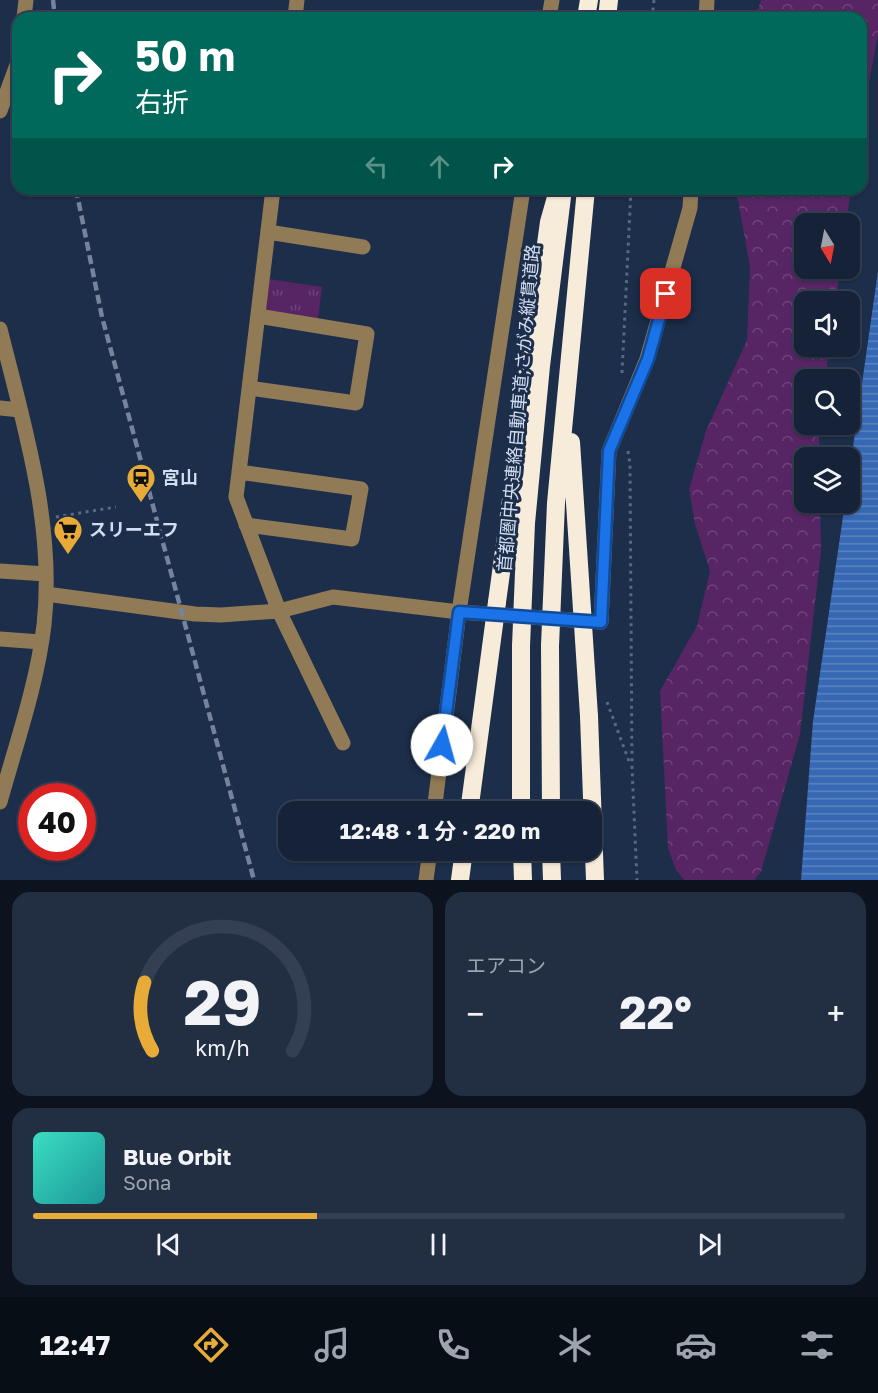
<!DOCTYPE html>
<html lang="ja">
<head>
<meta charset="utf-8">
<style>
	:root { --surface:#152238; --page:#222f43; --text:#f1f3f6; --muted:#9da4ae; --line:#343f53; --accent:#e9ab38 }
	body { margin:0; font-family:"Golos Text","Noto Sans JP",sans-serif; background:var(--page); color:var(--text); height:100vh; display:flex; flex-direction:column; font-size:22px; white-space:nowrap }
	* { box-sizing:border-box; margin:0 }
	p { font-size:20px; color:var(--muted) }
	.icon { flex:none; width:33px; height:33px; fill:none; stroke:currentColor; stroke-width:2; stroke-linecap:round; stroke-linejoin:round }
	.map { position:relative; height:880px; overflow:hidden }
	.sheet { display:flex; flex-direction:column; gap:12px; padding:12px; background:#0c131f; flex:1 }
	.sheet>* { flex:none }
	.hud { position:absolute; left:12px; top:12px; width:855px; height:183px; border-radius:18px; box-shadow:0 2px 4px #0004,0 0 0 2px var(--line); background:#00695c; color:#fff; overflow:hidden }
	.needle { width:39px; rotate:170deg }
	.buttons { position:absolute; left:794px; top:213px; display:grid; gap:12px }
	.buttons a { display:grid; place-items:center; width:66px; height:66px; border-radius:12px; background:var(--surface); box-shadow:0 2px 4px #0004,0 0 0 2px var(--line); font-size:30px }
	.speed { position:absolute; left:18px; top:783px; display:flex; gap:12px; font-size:30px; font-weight:700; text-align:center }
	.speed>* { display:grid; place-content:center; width:78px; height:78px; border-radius:50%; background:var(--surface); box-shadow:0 2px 4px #0004,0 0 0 2px var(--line); line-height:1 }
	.speed .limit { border:9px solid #d22; background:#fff; color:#111 }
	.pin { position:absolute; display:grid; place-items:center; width:51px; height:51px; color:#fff; margin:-26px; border-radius:12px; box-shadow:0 3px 9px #0006 }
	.me { position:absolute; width:66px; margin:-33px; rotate:7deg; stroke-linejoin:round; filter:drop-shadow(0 0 4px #0008) }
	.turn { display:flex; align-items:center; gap:21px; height:126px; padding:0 24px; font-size:27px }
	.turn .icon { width:78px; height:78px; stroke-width:2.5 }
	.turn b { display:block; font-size:42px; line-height:51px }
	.lanes { display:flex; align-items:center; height:57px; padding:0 24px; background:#0003; justify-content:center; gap:30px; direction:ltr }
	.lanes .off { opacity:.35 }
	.big { font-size:45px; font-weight:700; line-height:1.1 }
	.sheet .card { flex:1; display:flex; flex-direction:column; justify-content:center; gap:9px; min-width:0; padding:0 21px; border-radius:18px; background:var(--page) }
	.sheet .dial { align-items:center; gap:0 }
	.dial svg { height:156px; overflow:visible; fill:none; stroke:var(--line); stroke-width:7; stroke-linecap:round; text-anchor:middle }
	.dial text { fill:var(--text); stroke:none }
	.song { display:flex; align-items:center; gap:18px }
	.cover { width:72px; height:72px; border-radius:9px; background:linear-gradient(135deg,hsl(170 70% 55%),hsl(180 70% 35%)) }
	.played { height:6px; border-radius:3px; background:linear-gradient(90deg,var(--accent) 35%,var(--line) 35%) }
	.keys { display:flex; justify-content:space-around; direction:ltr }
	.heat { display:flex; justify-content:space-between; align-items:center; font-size:33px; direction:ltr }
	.sheet .tiles { flex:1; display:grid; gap:12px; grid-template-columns:1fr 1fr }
	.card:last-child { grid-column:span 2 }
	.trip { position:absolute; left:278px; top:801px; width:324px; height:60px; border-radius:18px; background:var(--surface); box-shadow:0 2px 4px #0004,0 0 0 2px var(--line); font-weight:700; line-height:60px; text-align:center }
	.tab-bar { display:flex; height:96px; justify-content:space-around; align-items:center; background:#080e16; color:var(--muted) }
	.tab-bar .icon { width:42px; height:42px }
	.tab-bar .active { color:var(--accent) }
	.tab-bar b { font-size:27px; color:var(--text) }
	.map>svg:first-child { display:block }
</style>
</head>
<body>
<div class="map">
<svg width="878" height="880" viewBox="0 0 878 880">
	<defs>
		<pattern id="grass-tufts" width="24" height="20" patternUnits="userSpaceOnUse" patternTransform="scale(1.5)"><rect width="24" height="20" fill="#572464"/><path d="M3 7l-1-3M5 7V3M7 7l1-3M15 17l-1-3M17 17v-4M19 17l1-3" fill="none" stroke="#6e437a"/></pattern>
		<pattern id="forest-crowns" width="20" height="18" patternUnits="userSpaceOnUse" patternTransform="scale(1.5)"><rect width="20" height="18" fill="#572464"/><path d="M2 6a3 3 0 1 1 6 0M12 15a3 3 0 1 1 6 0" fill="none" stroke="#6e437a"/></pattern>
		<pattern id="water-rules" width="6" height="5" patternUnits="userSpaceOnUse" patternTransform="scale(1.5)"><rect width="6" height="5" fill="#3768b3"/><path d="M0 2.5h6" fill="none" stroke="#5c84c1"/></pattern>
	</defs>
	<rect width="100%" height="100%" fill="#1c2e4a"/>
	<!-- grass -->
	<path fill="url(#grass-tufts)" d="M 269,279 L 322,287 L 318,319 L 265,311 Z"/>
	<!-- forest -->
	<path fill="url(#forest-crowns)" d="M 761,0 L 878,0 L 878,33 L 861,126 L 861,18 L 755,18 Z
		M 736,189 L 851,189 L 846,223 L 804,224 L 804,268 L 840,269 L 836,301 L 804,302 L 804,346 L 830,347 L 825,379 L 804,380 L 804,424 L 819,425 L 819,457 L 804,458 L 804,502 L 820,503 L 821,551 L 800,734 L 761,872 L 754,880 L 684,880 L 676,870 L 668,848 L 660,691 L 697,626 L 710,571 L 695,524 L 689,489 L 706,431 L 747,340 L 750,267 Z"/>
	<!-- water -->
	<path fill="url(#water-rules)" d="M 878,271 L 878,880 L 801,880 L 813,721 L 845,503 L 849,502 L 849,475 Z"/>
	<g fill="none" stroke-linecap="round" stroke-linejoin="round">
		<!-- path -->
		<path stroke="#596982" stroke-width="3" stroke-dasharray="3 4.5" stroke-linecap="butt" d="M 652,18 L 654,0
			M 622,373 L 631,189
			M 628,451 L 630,464 L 632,768 L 637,880
			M 56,517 L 116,507
			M 607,702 L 630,764"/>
		<!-- minor -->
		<path stroke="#917a56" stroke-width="15" d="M 24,18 L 26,0
			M 295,18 L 297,0
			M 549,18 L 552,0
			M 706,18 L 707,0
			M 0,111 L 18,62
			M 273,189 L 236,497 L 279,611 L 343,743
			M 268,232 L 363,247
			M 0,329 C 24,425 55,525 44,625 C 37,685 16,744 0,802
			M 249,388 L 356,403 L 367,334 L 258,316
			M 0,408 L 20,410
			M 239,472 L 361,489 L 352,539 L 246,525
			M 0,571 L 46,574
			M 46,594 L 195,614 L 221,615 L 279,611 L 333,597 L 459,612 L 601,622 L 609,451 L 647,359 L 690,208 L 691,189
			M 0,639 L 41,642
			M 434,812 L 459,612 L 523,189
			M 426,880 L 430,850"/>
		<!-- highway -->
		<path stroke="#f7ebda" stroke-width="18" d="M 586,18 L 589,0
			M 607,18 L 609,0
			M 497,602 L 549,222 L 557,194
			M 550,646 L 551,812
			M 589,716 L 595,880
			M 521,812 L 521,646
			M 522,850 L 523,880
			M 551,850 L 552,880
			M 460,880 L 464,850"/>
		<!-- rail -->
		<path stroke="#75849c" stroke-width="4.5" stroke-dasharray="9 4.5" stroke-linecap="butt" d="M 53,0 L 55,18
			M 76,189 L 102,317 L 254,880"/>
		<!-- highway-bridge -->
		<path stroke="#f7ebda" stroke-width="18" d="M 571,442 L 589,716
			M 521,646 L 526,523 L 541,366 L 563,189
			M 550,646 L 556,503 L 586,189
			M 469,812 L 497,602"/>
	</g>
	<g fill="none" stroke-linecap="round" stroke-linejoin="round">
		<!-- route casing -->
		<g stroke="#114b97" stroke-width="15">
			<path id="route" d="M 442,745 L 459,612 L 601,622 L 609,451 L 648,359 L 666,294"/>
		</g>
		<!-- route -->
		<use href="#route" stroke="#1a73e8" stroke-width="10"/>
	</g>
	<!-- icons -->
	<defs>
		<g id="station-pin" transform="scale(1.5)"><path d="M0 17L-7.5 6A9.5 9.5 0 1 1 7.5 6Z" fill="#e9ab38" stroke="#1c2e4a"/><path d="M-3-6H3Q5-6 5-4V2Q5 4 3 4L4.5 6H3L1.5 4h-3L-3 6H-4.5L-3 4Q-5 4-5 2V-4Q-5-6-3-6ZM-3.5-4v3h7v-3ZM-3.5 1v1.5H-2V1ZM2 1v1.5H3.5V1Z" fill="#111"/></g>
		<g id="supermarket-pin" transform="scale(1.5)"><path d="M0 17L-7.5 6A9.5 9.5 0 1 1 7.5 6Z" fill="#e9ab38" stroke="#1c2e4a"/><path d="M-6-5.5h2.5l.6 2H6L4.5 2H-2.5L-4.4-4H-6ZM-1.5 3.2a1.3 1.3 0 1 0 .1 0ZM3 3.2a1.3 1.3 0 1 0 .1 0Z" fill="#111"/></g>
	</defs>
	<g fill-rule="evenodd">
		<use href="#station-pin" x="141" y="478"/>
		<use href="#supermarket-pin" x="68" y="530"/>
	</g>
	<g text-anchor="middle" stroke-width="6" stroke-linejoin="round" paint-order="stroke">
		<!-- street labels -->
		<g font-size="18" fill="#d1ddf0" stroke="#1c2e4a">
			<text transform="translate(519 408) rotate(-85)" y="6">首都圏中央連絡自動車道;さがみ縦貫道路</text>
		</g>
		<!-- poi labels -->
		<g font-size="18" font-weight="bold" fill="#d1ddf0" stroke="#1c2e4a" text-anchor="start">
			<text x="162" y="484">宮山</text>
			<text x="89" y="536">スリーエフ</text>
		</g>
	</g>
</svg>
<div class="buttons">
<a><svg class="needle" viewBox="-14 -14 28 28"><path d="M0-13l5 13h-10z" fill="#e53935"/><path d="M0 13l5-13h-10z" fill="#9da4ae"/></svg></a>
<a><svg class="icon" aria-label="sound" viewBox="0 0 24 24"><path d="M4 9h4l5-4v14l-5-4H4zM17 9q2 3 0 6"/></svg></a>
<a><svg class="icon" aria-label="search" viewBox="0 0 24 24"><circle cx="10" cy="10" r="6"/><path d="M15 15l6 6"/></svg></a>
<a><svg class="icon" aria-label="layers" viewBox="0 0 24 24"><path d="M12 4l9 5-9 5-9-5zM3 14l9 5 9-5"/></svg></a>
</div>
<div class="speed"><div class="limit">40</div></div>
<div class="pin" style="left:666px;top:294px;background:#d93025"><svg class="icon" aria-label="arrive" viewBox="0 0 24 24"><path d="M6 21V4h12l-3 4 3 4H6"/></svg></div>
<svg class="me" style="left:442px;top:745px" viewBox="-20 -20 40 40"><circle r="19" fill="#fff"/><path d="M0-13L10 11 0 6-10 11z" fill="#1a73e8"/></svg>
<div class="trip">12:48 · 1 分 · 220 m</div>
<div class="hud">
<div class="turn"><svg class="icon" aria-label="right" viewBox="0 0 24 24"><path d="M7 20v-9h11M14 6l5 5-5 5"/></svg><div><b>50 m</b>右折</div></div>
<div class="lanes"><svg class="icon off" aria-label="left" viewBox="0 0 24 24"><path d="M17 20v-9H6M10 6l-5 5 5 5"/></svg><svg class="icon off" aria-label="ahead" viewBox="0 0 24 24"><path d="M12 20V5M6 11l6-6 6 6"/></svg><svg class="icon" aria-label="right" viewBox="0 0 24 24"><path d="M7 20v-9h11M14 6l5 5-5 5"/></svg></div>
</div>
</div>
<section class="sheet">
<div class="tiles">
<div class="card dial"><svg viewBox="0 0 100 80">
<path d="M14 69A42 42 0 1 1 86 69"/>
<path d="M14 69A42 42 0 0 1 10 34" stroke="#e9ab38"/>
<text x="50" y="56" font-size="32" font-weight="700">29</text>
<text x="50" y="72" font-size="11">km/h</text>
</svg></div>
<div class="card"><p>エアコン</p>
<div class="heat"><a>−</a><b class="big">22°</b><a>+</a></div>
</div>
<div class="card">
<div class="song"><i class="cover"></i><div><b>Blue Orbit</b><p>Sona</p></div></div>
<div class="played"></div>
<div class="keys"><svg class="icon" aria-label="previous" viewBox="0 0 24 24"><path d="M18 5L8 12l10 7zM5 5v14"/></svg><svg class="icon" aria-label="pause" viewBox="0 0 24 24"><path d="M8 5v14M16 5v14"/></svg><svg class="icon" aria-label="next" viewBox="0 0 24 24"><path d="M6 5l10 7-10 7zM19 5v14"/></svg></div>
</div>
</div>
</section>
<nav class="tab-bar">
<b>12:47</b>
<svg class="icon active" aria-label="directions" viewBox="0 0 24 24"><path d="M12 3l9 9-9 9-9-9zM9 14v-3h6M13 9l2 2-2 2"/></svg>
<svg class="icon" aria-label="music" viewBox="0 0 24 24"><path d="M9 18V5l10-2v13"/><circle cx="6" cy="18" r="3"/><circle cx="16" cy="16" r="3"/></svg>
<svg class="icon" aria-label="phone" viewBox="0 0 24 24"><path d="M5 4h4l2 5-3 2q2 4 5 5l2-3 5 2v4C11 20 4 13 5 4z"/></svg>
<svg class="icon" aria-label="climate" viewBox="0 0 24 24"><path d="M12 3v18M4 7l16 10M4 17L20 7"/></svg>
<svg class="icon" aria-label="car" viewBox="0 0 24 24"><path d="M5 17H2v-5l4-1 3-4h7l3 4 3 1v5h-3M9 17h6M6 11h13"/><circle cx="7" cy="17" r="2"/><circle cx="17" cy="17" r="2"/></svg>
<svg class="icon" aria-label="filters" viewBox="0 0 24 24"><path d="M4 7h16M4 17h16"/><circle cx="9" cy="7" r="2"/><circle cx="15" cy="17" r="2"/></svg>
</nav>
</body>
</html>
